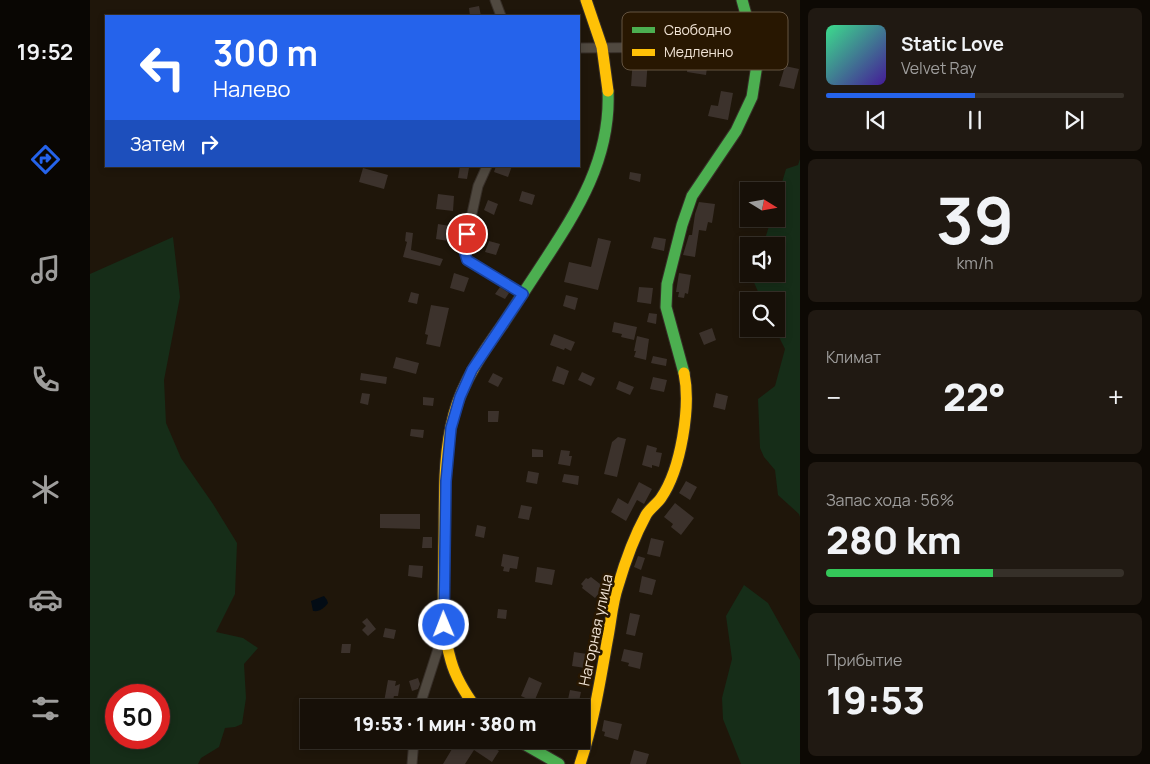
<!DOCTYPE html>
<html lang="ru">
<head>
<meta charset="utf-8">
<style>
	:root { --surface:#171008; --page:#201912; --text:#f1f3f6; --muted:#9e9d9c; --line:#363029; --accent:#2563eb }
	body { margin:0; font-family:Manrope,sans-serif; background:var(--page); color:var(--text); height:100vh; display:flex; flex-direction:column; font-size:19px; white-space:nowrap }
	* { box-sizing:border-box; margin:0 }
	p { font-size:16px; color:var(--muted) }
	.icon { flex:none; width:28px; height:28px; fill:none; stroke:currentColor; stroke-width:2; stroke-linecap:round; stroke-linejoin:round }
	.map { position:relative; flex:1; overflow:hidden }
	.panel { display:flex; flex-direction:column; gap:8px; padding:8px; background:#0d0904; width:350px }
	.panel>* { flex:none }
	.guide { position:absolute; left:15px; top:15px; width:475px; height:152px; border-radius:0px; box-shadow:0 2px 8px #0003,0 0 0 1px var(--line); background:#2563eb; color:#fff; overflow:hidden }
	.needle { width:32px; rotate:101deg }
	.controls { position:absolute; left:650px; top:182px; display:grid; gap:10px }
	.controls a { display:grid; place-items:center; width:45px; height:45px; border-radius:0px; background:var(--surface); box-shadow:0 2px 8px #0003,0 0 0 1px var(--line); font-size:25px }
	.speed { position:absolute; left:15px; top:684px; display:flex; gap:10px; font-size:25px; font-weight:700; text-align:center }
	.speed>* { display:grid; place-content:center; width:65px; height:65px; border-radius:50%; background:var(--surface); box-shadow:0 2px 8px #0003,0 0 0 1px var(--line); line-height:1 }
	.speed .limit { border:8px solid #d22; background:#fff; color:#111 }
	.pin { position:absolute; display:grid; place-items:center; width:42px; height:42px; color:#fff; margin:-21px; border:2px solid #fff; border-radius:50%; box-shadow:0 1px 5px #0007 }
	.me { position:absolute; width:55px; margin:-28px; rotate:359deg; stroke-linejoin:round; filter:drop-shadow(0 0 4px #0008) }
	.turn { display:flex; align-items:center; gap:18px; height:105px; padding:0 25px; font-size:22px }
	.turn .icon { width:65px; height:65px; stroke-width:2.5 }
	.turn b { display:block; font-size:35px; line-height:42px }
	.then { display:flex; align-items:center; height:48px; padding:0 25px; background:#0003; gap:10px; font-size:19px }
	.big { font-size:38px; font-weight:800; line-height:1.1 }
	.panel .tile { flex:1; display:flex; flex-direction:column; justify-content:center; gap:8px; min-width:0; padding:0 18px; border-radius:8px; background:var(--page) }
	.panel .dial { align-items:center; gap:0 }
	.dial b { font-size:65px; line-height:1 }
	.song { display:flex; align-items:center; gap:15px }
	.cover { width:60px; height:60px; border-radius:8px; background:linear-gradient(135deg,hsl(150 70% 55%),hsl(260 70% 35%)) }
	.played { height:5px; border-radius:2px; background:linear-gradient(90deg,var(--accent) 50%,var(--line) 50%) }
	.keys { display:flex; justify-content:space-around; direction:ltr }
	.heat { display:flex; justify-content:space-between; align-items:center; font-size:28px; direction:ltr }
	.charge { height:8px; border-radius:4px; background:linear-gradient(90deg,#34c759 56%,var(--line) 0) }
	.trip { position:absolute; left:210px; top:699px; width:290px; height:50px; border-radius:0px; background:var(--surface); box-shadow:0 2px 8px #0003,0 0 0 1px var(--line); font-weight:800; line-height:50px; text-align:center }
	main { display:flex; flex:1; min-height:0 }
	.tab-bar { display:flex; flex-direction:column; width:90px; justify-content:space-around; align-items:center; background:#090603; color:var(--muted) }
	.tab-bar .icon { width:35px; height:35px }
	.tab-bar .current { color:var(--accent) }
	.tab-bar b { font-size:22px; color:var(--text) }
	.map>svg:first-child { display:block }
</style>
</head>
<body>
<main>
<nav class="tab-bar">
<b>19:52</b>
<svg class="icon current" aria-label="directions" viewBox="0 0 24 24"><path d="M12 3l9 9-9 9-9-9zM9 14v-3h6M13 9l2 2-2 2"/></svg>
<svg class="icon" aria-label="music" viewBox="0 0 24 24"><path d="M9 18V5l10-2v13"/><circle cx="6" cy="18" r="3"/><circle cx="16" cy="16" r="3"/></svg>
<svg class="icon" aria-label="phone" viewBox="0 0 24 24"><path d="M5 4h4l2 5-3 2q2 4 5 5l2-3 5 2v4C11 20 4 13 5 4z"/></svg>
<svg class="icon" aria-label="climate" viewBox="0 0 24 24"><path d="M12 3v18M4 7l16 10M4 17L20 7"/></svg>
<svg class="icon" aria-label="car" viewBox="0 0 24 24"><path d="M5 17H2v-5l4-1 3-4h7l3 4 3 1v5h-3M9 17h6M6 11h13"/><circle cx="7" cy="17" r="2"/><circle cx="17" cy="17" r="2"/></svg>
<svg class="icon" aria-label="filters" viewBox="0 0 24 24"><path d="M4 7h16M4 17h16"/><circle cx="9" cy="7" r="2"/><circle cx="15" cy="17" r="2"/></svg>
</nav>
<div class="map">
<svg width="710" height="764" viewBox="0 0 710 764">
	<rect width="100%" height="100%" fill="#1f160a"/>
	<!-- green -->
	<path fill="#162d18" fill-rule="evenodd" d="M 710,159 L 710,517 L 709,514 L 688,495 L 685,470 L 674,457 L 670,448 L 668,399 L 685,386 L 695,349 L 685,329 L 686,329 L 686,301 L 672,301 L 663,280 L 665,274 L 686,274 L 686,246 L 673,246 L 681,219 L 686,219 L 686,203 L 696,169 L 708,165 Z
		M 83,237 L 90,297 L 74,380 L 76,423 L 91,458 L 123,504 L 147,543 L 145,594 L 126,632 L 153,638 L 168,648 L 154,664 L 156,698 L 152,724 L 145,727 L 135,728 L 129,747 L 111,758 L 108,764 L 0,764 L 0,274 ZM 26,695 L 69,695 L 69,738 L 26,738 Z
		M 654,585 L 678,603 L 710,660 L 710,764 L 651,764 L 633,719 L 632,698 L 642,659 L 636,616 Z"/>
	<!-- water -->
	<path fill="#030c15" d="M 234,596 L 237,600 L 238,603 C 234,608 230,612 223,611 L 221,601 Z"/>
	<!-- building -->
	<path fill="#3c322c" d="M 389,6 L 391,16 L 380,16 L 379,8 Z
		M 599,57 L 618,60 L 616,75 L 597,72 Z
		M 543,58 L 558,59 L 556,87 L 541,86 Z
		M 695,66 L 709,69 L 704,89 L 689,86 Z
		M 631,91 L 643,93 L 638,120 L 618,116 L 621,105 L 628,106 Z
		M 370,166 L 379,168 L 377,179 L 368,178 Z
		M 406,166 L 422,166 L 418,177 L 404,172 Z
		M 273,168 L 298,175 L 294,189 L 269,182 Z
		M 540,172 L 551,174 L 550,182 L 539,179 Z
		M 432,191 L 445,195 L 442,205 L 429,201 Z
		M 348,194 L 364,196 L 363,211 L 346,209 Z
		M 398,200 L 408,204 L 404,215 L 394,210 Z
		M 609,202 L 625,204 L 622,223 L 618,222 L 616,231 L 609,230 L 605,257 L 593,255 L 599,235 L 602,235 L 605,214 Z
		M 348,224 L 360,226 L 358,241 L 346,239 Z
		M 316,232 L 323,233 L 321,250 L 353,259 L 350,266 L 313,257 L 317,242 L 315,241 Z
		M 564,237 L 576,239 L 574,251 L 561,248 Z
		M 508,238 L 521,241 L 508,290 L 474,282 L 479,262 L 501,267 Z
		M 399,241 L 410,244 L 406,255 L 395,252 Z
		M 364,273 L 379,278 L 374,292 L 360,288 Z
		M 589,273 L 601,275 L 598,294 L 595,293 L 594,298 L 588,297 L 589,292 L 586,292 Z
		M 410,287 L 419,293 L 415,299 L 405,294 Z
		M 549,287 L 563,288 L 561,304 L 547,302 Z
		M 321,292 L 329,294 L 327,304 L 318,302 Z
		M 476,295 L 488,298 L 485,310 L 473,306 Z
		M 341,305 L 359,308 L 350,347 L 336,344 L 338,335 L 335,334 Z
		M 559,313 L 567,314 L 566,324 L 557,322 Z
		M 524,322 L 547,327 L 544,340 L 531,337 L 532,334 L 522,332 Z
		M 622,328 L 626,340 L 614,345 L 609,333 Z
		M 464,334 L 485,342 L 481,351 L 475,348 L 474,350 L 460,345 Z
		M 547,336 L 559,339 L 556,360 L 544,357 L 546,351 L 544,351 Z
		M 563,356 L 577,359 L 576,366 L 561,363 Z
		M 306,357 L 329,363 L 326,374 L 303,368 Z
		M 467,366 L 479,371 L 474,385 L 462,381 Z
		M 492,372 L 505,378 L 501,386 L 488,380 Z
		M 271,373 L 297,377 L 296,384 L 270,380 Z
		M 403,373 L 413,378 L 408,387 L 398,382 Z
		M 563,377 L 577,380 L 574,392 L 560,389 Z
		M 529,381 L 544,387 L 540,395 L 526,389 Z
		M 272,393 L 280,394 L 278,405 L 270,403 Z
		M 626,393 L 638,396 L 635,410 L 623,407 Z
		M 333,397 L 344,398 L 343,406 L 333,405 Z
		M 398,411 L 409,411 L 408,422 L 398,422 Z
		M 321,429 L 334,430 L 333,438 L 320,436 Z
		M 528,437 L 536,439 L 527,477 L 514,474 L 522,442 Z
		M 557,445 L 567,448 L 566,452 L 572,453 L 569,467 L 562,465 L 562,468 L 552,465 Z
		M 442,449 L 453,450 L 453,457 L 442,457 Z
		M 471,450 L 480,451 L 479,456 L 482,456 L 480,466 L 468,464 Z
		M 438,471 L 449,473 L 447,484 L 436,482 Z
		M 474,474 L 489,476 L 488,485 L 472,482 Z
		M 596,481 L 607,487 L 600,500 L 589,493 Z
		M 549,482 L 562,489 L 554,504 L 547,500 L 536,521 L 521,512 L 528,498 L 538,504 Z
		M 585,503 L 604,518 L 591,535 L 581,527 L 583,524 L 574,517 Z
		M 431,505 L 442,507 L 439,520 L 428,518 Z
		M 290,514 L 330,514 L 330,529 L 290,528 Z
		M 387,525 L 396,527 L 394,538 L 385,536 Z
		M 333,537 L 342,537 L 342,548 L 332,548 Z
		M 561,538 L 574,541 L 570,557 L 557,554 Z
		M 413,554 L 429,557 L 427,569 L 420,568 L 419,572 L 413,571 L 414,567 L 411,566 Z
		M 548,556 L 555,558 L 551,570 L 544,567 Z
		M 319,565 L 333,566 L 332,578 L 318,576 Z
		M 447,567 L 465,570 L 462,585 L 445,582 Z
		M 552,576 L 566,580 L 562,595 L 549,592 Z
		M 501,577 L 514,587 L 505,598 L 492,588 L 493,586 L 491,584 L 496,578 L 498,579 Z
		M 408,609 L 417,610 L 416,619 L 407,618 Z
		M 540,613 L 550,615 L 545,636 L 536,634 Z
		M 277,618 L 286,629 L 278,636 L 272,630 L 276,626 L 272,622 Z
		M 295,628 L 306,630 L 304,639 L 293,637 Z
		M 252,644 L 261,644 L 260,653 L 251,653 Z
		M 534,649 L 553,653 L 550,669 L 538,666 L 539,663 L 531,661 Z
		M 484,652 L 497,654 L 495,668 L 482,666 Z
		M 439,677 L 452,683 L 444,702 L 431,696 Z
		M 328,678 L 330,684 L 328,689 L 322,691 L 319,681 Z
		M 298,680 L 306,681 L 305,686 L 310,684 L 308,696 L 304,696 L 302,704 L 294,702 Z
		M 480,690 L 491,692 L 488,706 L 477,704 Z
		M 514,720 L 532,724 L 528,740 L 514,736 L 515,732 L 512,731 Z
		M 344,740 L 391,740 L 409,751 L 402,762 L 384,750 L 375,764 L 353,764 L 362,749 Z
		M 544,750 L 559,754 L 556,764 L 540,764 Z"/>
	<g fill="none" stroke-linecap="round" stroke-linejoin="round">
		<!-- street casing -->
		<g stroke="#372f28" stroke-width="11">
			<path id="street" d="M 405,0 L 411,16
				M 489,48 L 615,47 L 666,50
				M 397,166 L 388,186 L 374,250 L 377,260 L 433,294
				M 329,708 L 349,646 L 355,638
				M 322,764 L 324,740"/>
		</g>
		<!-- fast casing -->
		<g stroke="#372f28" stroke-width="13">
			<path id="fast" d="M 413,324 C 426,304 439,284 453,263 C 488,210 521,158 518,91
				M 594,373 L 576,307 L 577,284 L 592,225 L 602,196 L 646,131 L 662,97 L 668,58 L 652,0
				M 427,740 L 469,764"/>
		</g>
		<!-- slow casing -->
		<g stroke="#372f28" stroke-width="13">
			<path id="slow" d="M 496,0 L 512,47 L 518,91
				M 386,708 C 375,693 366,679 361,661 C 350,625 354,585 354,547 C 355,504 352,457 364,414 C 373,381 393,352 413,324
				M 490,764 C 503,725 510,682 517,642 C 521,623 522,603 528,586 C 535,562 544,537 556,515 C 560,508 567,504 571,498 C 591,469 601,407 594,373"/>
		</g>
		<!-- street -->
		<use href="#street" stroke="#504940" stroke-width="9"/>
		<!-- fast -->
		<use href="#fast" stroke="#4caf50" stroke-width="11"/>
		<!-- slow -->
		<use href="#slow" stroke="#ffc107" stroke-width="11"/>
	</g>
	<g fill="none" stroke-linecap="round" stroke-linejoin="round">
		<!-- route casing -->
		<g stroke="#184099" stroke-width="12">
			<path id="route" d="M 354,625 L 356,481 L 361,428 L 370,397 L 382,370 L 433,294 L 377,260 L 374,250 L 377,234"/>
		</g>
		<!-- route -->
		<use href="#route" stroke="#2563eb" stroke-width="9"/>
	</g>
	<g text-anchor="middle" stroke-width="5" stroke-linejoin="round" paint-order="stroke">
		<!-- street labels -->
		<g font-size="15" fill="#f0e3d5" stroke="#281701">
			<text transform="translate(506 630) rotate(-78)" y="5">Нагорная улица</text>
		</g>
	</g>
	<!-- legend -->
	<rect x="532" y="12" width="166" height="58" rx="8" fill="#281701" stroke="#645441" stroke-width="1"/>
	<rect x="542" y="27" width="23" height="6" fill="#4caf50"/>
	<rect x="542" y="49" width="23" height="7" fill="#ffc107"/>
	<g font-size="14" fill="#f0e3d5">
		<text x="574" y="35">Свободно</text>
		<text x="574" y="57">Медленно</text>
	</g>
</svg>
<div class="controls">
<a><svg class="needle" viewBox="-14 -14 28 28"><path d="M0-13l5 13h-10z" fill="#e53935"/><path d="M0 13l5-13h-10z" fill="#9e9d9c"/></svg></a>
<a><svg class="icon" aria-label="sound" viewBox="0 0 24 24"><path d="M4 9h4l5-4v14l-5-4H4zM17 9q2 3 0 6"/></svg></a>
<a><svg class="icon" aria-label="search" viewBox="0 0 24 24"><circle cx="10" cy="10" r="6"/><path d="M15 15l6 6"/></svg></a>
</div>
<div class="speed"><div class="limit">50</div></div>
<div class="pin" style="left:377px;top:234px;background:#d93025"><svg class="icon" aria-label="arrive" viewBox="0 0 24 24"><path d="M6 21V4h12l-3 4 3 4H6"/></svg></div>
<svg class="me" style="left:354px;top:625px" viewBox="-20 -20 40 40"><circle r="17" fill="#2563eb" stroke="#fff" stroke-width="3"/><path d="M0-11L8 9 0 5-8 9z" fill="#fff"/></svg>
<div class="trip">19:53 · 1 мин · 380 m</div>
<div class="guide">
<div class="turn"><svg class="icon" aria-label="left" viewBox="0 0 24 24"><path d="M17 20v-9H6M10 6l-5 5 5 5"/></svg><div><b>300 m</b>Налево</div></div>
<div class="then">Затем<svg class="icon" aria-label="right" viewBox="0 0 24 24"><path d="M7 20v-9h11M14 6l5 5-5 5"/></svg></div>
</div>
</div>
<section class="panel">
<div class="tile">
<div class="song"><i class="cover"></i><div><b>Static Love</b><p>Velvet Ray</p></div></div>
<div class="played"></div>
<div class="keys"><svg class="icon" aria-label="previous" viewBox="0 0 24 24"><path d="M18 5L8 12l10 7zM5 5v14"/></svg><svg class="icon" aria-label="pause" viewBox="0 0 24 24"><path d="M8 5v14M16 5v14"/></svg><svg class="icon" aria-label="next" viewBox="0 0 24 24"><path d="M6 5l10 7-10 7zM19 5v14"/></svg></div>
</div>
<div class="tile dial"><b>39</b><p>km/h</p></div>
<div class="tile"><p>Климат</p>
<div class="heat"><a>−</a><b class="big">22°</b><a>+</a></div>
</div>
<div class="tile"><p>Запас хода · 56%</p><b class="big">280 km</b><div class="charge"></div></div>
<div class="tile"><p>Прибытие</p><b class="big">19:53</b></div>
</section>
</main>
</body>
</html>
